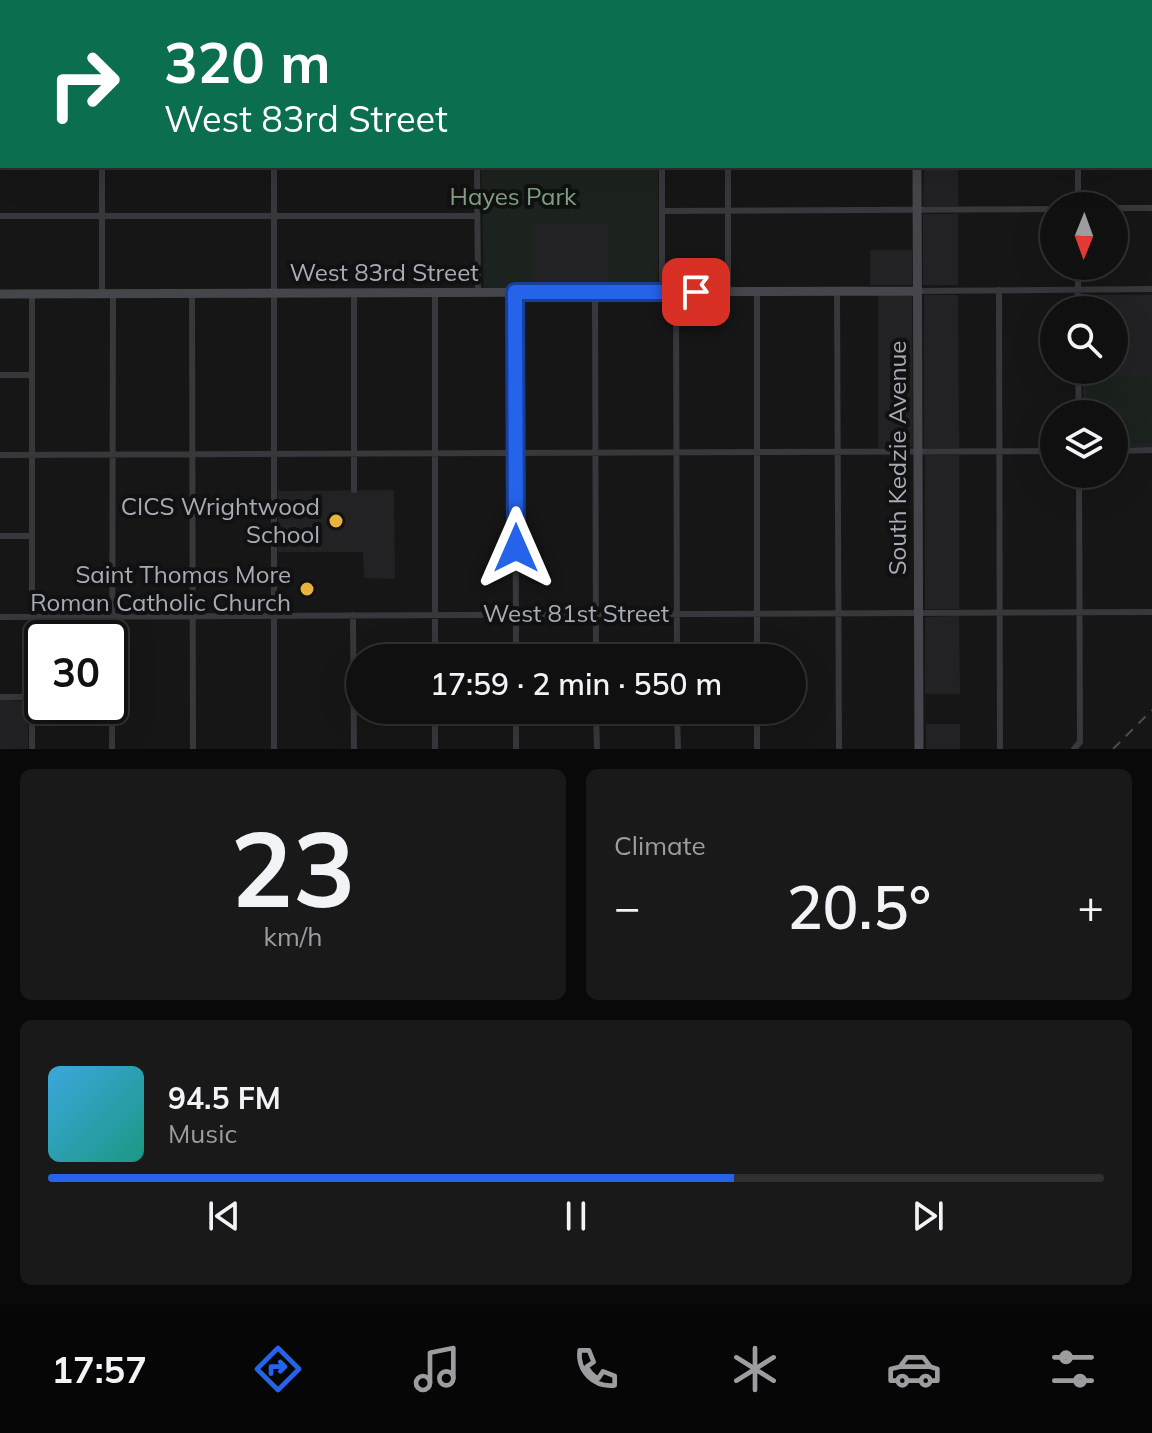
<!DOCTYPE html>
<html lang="en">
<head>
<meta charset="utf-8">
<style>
	:root { --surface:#101011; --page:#19191a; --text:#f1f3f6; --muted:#9c9d9f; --line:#303031; --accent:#2563eb }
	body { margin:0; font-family:Mulish,sans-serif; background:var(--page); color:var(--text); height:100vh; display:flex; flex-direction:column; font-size:30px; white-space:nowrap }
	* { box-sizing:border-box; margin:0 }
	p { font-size:26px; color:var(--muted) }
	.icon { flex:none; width:44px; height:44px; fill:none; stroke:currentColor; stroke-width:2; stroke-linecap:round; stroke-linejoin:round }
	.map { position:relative; height:749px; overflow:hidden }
	.sheet { display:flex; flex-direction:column; gap:20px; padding:20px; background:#090909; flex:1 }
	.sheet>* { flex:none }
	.top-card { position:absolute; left:0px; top:0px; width:1152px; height:168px; box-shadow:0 8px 32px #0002,0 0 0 2px var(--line); background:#0b6e4f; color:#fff; overflow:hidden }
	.needle { width:52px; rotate:181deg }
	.controls { position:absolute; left:1040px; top:192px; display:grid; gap:16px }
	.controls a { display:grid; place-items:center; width:88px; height:88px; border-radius:50%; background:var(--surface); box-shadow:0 8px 32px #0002,0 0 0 2px var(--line); font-size:40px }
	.speed { position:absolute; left:24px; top:620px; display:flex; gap:16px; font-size:40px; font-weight:700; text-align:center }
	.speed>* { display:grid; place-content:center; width:104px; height:104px; border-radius:50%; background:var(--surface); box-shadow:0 8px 32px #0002,0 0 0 2px var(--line); line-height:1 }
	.speed .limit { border:4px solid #111; border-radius:12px; background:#fff; color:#111 }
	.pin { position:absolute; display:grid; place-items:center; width:68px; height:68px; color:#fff; margin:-34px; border-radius:16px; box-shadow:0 4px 12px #0006 }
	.me { position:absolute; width:88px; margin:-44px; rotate:0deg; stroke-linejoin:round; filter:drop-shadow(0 0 6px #0008) }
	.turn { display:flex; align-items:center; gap:28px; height:168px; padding:0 32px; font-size:36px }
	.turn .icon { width:104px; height:104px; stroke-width:2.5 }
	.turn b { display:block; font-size:56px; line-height:68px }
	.big { font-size:60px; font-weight:600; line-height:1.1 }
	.sheet .widget { flex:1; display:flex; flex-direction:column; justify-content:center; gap:12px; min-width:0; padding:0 28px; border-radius:12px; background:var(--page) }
	.sheet .dial { align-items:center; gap:0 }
	.dial b { font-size:104px; line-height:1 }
	.song { display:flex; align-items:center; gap:24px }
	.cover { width:96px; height:96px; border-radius:12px; background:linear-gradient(135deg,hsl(200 70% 55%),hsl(170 70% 35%)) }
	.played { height:8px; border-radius:4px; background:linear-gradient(90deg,var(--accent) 65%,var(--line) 65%) }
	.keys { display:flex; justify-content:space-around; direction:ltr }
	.heat { display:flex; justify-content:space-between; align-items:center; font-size:44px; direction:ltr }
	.sheet .tiles { flex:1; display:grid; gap:20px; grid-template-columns:1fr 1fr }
	.widget:last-child { grid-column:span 2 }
	.trip { position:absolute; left:346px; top:644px; width:460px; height:80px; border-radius:40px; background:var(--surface); box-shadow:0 8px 32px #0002,0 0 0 2px var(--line); font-weight:600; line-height:80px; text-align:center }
	.tab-bar { display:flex; height:128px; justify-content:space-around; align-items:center; background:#060607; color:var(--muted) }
	.tab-bar .icon { width:56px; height:56px }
	.tab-bar .active { color:var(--accent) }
	.tab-bar b { font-size:36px; color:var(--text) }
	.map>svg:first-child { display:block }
</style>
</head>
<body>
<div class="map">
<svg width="1152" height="749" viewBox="0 0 1152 749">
	<rect width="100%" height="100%" fill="#161617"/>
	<!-- built -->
	<path fill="#222224" d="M 924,166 L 958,166 L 958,206 L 923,206 Z
		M 923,214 L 958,214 L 958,285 L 923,285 Z
		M 609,222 L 610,287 L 533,287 L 533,223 Z
		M 870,250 L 912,250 L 912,285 L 870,285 Z
		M 878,295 L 912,296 L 913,447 L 878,448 Z
		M 924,295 L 958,295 L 959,448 L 924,448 Z
		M 1083,295 L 1152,295 L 1152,447 L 1114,447 L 1114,414 L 1083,414 L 1083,370 L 1114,370 L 1114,310 L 1083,310 Z
		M 925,455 L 959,455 L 959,609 L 925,609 Z
		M 394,490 L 395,579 L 364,578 L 363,552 L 278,552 L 278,491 Z
		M 959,616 L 960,694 L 925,694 L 925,617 Z
		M 0,700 L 28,701 L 28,749 L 0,749 Z
		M 926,724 L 960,724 L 960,749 L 926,749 Z"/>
	<!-- green -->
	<path fill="#1c221d" d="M 481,166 L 658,166 L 658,284 L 610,287 L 609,222 L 533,223 L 533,287 L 484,287 Z
		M 1087,370 L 1099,370 L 1100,377 L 1152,377 L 1152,443 L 1114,443 L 1114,414 L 1087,414 Z"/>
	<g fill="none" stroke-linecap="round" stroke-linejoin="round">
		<!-- street -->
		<path stroke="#37373c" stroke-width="6" d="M 101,0 L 102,2
			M 269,0 L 273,2
			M 476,0 L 476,2
			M 661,0 L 661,2
			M 727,0 L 727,2
			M 1077,0 L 1077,2
			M 389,2 L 394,0
			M 1150,47 L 1152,47
			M 0,69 L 2,69
			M 1150,128 L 1152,128
			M 0,138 L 2,138
			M 274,166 L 274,749
			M 477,166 L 478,292
			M 662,166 L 662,292
			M 728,166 L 728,292
			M 1078,166 L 1078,206
			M 1114,208 L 1152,208
			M 662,211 L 1054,209
			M 0,216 L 477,216
			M 1078,266 L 1078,310
			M 999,290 L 1000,749
			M 757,291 L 757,658
			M 837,291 L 839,749
			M 918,291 L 1152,289
			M 515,292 L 516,658
			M 595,292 L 596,658
			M 676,292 L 677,658
			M 354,293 L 354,490
			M 435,293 L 435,658
			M 102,294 L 102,166
			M 192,294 L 193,749
			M 1078,370 L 1079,414
			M 0,375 L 32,375
			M 1114,451 L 1152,450
			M 0,455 L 1054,451
			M 0,536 L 32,536
			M 353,615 L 354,749
			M 0,617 L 1152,612
			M 0,697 L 32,697
			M 435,710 L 435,749
			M 516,710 L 516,749
			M 596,710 L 597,749
			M 677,710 L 678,749
			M 757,710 L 757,749
			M 32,749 L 32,294
			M 112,749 L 113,294
			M 1074,749 L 1080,742 L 1079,474"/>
		<!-- secondary -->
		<path stroke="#45464c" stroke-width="9" d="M 917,0 L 917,2
			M 917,166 L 919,749
			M 0,294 L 918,291"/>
		<!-- rail -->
		<path stroke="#4a4b51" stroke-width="2" stroke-dasharray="10 8" stroke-linecap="butt" d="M 1113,749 L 1152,710"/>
	</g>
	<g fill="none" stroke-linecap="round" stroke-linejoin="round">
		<!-- route casing -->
		<g stroke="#184099" stroke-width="20">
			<path id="route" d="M 516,548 L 515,292 L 696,292"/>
		</g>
		<!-- route -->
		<use href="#route" stroke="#2563eb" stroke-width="14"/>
	</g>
	<!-- markers -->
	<g fill="#e8b33d" stroke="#111112" stroke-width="3">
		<circle cx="336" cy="521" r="8"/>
		<circle cx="307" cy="589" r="8"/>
	</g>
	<g text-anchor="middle" stroke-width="8" stroke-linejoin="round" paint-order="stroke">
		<!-- park labels -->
		<g font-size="24" fill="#80a183" stroke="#111112">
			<text x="513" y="205">Hayes Park</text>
		</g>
		<!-- street labels -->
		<g font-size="24" fill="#a8acb7" stroke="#111112">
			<text x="384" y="281">West 83rd Street</text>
			<text transform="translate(898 458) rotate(-90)" y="8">South Kedzie Avenue</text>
			<text x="576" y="622">West 81st Street</text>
		</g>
		<!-- poi labels -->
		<g font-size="24" fill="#a8acb7" stroke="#111112" text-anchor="end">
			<text x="320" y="515">CICS Wrightwood<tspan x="320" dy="28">School</tspan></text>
			<text x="291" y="583">Saint Thomas More<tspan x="291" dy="28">Roman Catholic Church</tspan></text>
		</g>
	</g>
</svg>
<div class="controls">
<a><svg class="needle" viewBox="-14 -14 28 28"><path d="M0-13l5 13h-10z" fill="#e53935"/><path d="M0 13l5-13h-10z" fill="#9c9d9f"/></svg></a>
<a><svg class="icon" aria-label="search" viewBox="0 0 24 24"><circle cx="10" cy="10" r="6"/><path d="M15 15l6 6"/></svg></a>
<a><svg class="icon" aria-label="layers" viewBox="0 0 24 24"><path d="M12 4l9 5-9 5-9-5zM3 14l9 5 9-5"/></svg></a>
</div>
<div class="speed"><div class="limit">30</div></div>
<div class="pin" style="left:696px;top:292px;background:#d93025"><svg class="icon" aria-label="arrive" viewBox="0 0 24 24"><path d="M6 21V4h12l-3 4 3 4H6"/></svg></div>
<svg class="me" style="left:516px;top:548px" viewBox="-20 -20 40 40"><path d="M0-17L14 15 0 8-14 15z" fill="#2563eb" stroke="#fff" stroke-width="4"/></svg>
<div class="trip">17:59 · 2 min · 550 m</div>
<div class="top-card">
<div class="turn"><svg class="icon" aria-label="right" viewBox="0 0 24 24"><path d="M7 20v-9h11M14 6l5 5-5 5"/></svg><div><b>320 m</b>West 83rd Street</div></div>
</div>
</div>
<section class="sheet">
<div class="tiles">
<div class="widget dial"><b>23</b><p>km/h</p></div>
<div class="widget"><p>Climate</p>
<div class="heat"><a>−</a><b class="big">20.5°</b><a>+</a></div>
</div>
<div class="widget">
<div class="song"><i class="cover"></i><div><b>94.5 FM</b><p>Music</p></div></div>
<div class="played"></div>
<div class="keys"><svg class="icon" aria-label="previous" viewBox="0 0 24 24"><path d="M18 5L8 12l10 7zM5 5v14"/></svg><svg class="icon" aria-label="pause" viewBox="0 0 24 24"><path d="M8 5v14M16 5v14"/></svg><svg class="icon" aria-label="next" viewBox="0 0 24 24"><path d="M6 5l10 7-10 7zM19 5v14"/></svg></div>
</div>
</div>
</section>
<nav class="tab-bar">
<b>17:57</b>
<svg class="icon active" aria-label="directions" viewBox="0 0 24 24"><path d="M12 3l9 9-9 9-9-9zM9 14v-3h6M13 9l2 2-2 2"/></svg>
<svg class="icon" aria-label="music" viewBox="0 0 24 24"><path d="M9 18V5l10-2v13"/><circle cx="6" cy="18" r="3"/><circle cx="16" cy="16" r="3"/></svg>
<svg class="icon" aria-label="phone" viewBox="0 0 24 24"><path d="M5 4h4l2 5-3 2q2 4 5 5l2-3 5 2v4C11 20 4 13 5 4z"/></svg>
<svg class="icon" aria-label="climate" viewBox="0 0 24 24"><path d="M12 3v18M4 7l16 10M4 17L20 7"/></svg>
<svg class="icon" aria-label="car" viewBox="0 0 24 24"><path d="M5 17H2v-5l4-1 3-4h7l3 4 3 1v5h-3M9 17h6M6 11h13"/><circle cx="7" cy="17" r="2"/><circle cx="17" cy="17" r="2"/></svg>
<svg class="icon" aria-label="filters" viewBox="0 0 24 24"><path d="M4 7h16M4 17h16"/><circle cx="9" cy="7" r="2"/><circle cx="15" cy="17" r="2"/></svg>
</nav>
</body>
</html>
